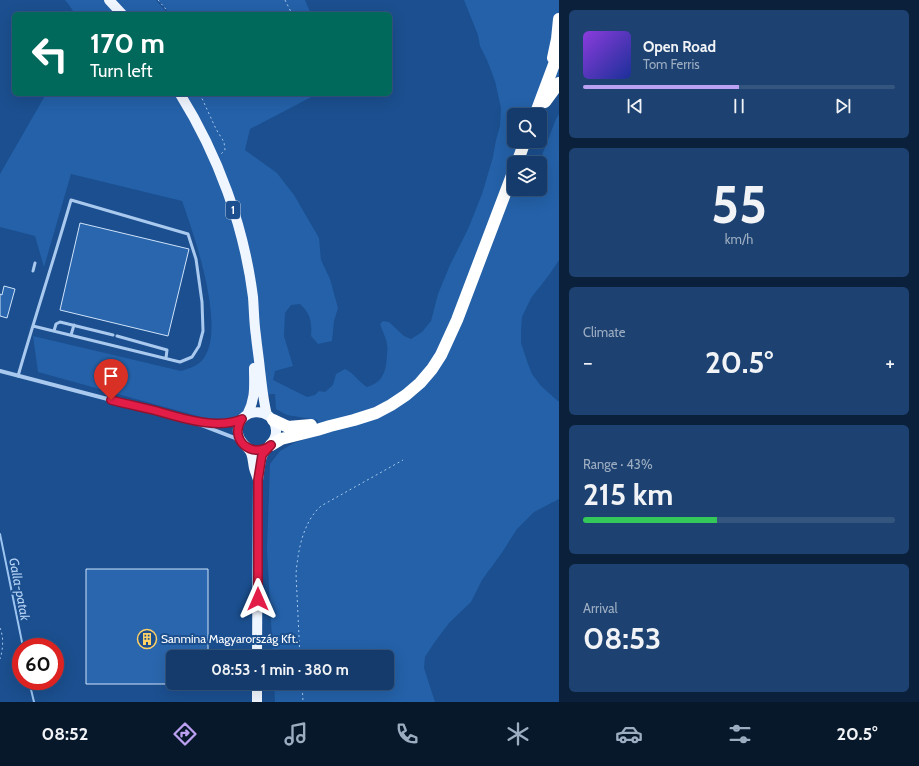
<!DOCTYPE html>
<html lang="en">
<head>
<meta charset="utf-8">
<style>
	:root { --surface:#143b6b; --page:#1d4271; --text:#f1f3f6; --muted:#9dadc1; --line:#33557e; --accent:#bca0f2 }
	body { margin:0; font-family:Cabin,sans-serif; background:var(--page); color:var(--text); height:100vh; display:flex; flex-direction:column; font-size:15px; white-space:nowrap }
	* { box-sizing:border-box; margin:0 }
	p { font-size:13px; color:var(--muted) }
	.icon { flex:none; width:22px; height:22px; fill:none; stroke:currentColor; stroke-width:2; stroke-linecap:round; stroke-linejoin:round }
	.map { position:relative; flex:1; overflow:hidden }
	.side { display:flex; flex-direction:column; gap:10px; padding:10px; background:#0b203b; width:360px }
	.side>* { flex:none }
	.top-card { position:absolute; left:12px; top:12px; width:380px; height:84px; border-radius:6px; box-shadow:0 4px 16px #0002,0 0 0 1px var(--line); background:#00695c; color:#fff; overflow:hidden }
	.controls { position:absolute; left:507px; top:108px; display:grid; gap:8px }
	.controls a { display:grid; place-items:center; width:40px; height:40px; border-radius:6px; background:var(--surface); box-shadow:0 4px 16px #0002,0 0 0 1px var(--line); font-size:20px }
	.speed { position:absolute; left:12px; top:638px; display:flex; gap:8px; font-size:20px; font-weight:700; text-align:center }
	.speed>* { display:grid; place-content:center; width:52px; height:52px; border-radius:50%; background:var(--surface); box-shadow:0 4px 16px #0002,0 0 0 1px var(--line); line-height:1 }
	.speed .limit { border:6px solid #d22; background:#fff; color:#111 }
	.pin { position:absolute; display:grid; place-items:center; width:34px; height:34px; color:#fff; margin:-41px -17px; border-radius:50% 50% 50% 0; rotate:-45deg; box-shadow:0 0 4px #0007 }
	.pin .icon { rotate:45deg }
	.me { position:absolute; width:44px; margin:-22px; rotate:0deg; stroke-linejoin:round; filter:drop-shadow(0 0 3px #0008) }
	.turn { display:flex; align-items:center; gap:14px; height:84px; padding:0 12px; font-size:18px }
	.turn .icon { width:52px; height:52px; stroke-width:2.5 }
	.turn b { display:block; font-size:28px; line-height:34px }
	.big { font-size:30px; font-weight:700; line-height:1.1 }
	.side .widget { flex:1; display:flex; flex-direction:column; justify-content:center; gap:6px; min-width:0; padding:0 14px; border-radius:6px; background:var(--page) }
	.side .dial { align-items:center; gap:0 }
	.dial b { font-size:52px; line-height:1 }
	.song { display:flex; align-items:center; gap:12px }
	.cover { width:48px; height:48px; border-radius:6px; background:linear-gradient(135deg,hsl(270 70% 55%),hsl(230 70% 35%)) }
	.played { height:4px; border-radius:2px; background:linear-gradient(90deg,var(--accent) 50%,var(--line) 50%) }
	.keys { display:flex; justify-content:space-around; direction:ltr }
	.heat { display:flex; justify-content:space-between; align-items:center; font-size:22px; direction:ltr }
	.charge { height:6px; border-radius:3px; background:linear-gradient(90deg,#34c759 43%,var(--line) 0) }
	.trip { position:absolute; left:166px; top:650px; width:228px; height:40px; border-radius:6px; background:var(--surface); box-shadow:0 4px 16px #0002,0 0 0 1px var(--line); font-weight:700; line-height:40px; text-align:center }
	.dock { display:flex; height:64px; justify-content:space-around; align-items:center; background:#08182b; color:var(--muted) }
	.dock .icon { width:28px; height:28px }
	.dock .on { color:var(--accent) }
	.dock b { font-size:18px; color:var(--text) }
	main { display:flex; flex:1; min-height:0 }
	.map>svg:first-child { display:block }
</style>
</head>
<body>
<main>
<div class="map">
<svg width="559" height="702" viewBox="0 0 559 702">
	<rect width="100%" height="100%" fill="#1b4f8f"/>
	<!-- green -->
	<path fill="#2461a8" d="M 65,0 L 156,0 L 168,14 L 75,14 L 69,5 Z
		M 158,0 L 305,0 L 311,14 L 170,14 Z
		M 464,0 L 559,0 L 559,77 L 531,115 L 514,115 L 514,141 L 522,141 L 521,144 L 523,163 L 514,163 L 514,189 L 540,189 L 540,163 L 539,163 L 556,119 L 559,114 L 559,260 L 549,275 L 531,298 L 522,317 L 521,331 L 521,343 L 528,364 L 532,374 L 541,386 L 559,402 L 559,499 L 534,512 L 517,529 L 501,554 L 482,580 L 471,602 L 449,623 L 434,643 L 425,657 L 424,668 L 435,702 L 275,702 L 274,683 L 387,683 L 387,657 L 273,657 L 267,550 L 270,464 L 280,451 L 294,443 L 321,433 L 317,420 L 287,415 L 276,409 L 275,394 L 255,395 L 241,418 L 223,421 L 201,417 L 38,372 L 33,336 L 181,371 C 190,368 198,366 204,358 C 226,326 194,235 182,201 L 71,174 L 44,267 L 35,236 L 0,227 L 0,174 L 46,94 L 317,94 L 250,129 L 245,150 L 277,173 L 294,195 L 319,238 L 321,260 L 330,279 L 338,308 L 334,321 L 332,341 L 318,344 L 311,336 C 312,323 311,314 300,304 L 291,305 L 285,313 L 284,336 L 293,366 L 275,371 L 273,380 L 307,397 L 315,395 L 319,391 L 325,392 L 333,385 L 336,374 L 345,369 C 354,373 359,382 367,387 C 384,382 386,370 387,355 C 387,352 388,348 387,345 C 387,340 382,330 380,324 L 383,321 L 389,322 L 404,336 L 411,339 L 422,332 L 431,321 L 438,294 L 450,265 L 468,229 L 482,194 L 493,157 L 496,140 L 500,126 L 501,108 L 495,81 L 487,60 L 480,46 L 478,35 Z"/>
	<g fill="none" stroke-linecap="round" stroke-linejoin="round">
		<!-- stream -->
		<path stroke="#9cc4f0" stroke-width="2" d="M 0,534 L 23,647
			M 29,681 L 34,702"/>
	</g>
	<!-- building -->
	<path fill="#2a66ad" stroke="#cfe3fa" d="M 80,223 L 189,249 L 168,336 L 60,310 Z
		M 4,286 L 15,289 L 7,318 L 0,316 L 0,294 L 2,295 Z
		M 86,569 L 208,569 L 208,657 L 173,657 L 173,684 L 86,684 Z"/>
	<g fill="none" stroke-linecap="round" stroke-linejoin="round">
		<!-- path -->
		<path stroke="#a9c9ee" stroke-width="1" stroke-dasharray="2 3" stroke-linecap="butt" d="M 158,0 L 170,14
			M 285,0 L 292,14
			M 200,94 L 216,129 L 224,142 L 225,150 L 221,154
			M 0,628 C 4,637 3,650 0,659
			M 300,657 L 296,574 C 298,550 303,522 321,506 L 403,460
			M 302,683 L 303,702"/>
		<!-- service -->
		<path stroke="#a9c9ee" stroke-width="3" d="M 33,271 L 35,263
			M 54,331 L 56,324 L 60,322 L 113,335
			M 71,335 L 74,325
			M 117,336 L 167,350 L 166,358
			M 18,376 C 35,317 54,259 71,200 L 188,234 L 196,259 L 202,302 L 203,331 L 199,346 L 192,357 L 180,362 L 33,326"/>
		<!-- minor -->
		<path stroke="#a9c9ee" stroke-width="4" d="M 0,371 L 188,420 L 235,438 L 238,440
			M 195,420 C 209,422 225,426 239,420"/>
		<!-- primary -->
		<path stroke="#f0f6ff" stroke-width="10" d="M 109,0 L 122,14
			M 180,94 C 218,155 244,226 253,297 C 254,310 254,323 256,336 C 257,347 259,358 260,370 C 262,385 263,400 267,415
			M 247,415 C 256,398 254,386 254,368
			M 257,657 L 258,480 C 259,472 260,463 262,456 C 266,446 277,442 276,430 C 274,404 235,408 238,433 C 239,443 248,446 251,453 C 253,458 253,464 254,468 C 255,472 257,476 258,480
			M 257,702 L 257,683"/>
		<!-- motorway -->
		<path stroke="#fff" stroke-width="12" d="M 553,58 L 557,39 L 559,19
			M 545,102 L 559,83
			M 535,115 L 559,51
			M 517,163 L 525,141
			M 273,420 L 288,427 L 311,425
			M 271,445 L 281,439 L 317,430 L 330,426 L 354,420 L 376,413 L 391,405 L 406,395 L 420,383 L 432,369 L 441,355 L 457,320 L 514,170"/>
	</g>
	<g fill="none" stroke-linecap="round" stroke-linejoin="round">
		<!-- route casing -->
		<g stroke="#92132f" stroke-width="10">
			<path id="route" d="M 111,400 C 126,404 141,407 157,411 C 181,418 218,430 242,419 C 228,439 252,460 271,445 L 262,455 L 258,480 L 258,599"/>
		</g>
		<!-- route -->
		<use href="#route" stroke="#e11d48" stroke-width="7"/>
	</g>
	<!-- icons -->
	<defs>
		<g id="building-ring" transform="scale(1)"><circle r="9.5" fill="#1b4f8f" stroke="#ffd166" stroke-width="1.5"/><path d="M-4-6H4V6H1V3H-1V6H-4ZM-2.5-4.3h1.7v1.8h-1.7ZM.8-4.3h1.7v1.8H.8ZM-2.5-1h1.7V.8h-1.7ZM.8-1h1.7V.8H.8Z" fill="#ffd166"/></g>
	</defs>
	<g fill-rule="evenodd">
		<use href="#building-ring" x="147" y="639"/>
	</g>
	<g text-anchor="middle" stroke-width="4" stroke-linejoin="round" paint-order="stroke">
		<!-- shield labels -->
		<rect fill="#1b4f8f" stroke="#bbcadd" stroke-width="1" x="226" y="201" width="14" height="18" rx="3"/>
		<g font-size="11" font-weight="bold" fill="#fff">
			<text x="233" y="214">1</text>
		</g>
		<!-- poi labels -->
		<g font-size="12" fill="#fff" stroke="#1b4f8f" text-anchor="start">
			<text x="161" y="643">Sanmina Magyarország Kft.</text>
		</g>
		<!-- water labels -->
		<g font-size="13" font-style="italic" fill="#b5d3f5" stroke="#1b4f8f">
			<text transform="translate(20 589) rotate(79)" y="5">Galla-patak</text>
		</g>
	</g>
</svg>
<div class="controls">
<a><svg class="icon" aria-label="search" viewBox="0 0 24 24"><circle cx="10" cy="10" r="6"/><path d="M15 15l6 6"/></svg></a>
<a><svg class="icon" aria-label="layers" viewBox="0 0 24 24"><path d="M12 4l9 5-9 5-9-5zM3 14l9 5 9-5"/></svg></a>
</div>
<div class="speed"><div class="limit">60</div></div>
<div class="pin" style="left:111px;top:400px;background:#d93025"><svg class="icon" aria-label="arrive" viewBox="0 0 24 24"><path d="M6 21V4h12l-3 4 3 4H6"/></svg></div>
<svg class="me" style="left:258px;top:599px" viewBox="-20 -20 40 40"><path d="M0-17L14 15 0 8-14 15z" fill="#e11d48" stroke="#fff" stroke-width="4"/></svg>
<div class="trip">08:53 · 1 min · 380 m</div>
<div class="top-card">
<div class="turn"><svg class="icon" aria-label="left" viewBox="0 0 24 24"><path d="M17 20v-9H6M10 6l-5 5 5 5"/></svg><div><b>170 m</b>Turn left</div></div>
</div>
</div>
<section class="side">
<div class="widget">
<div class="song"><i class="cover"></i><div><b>Open Road</b><p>Tom Ferris</p></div></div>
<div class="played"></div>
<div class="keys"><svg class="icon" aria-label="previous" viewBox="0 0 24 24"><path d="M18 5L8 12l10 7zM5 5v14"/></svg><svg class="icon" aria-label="pause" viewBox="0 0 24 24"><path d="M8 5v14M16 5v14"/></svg><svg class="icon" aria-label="next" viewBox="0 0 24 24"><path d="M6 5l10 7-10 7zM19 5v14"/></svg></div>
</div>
<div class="widget dial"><b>55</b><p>km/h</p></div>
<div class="widget"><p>Climate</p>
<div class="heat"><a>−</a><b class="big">20.5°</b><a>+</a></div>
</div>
<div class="widget"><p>Range · 43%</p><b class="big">215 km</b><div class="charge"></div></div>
<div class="widget"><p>Arrival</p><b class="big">08:53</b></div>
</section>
</main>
<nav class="dock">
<b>08:52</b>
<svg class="icon on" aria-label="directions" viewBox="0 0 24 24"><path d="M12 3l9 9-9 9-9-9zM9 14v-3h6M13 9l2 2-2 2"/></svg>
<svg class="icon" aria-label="music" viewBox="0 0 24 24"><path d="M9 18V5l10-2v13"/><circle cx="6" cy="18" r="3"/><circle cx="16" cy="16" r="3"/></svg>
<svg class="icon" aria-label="phone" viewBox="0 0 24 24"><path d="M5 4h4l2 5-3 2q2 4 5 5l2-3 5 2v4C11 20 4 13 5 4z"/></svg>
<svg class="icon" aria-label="climate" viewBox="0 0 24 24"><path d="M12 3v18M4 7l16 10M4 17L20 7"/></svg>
<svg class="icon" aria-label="car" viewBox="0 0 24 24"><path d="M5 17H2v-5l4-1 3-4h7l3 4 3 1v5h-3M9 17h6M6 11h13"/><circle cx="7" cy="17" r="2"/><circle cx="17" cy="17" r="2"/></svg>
<svg class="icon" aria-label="filters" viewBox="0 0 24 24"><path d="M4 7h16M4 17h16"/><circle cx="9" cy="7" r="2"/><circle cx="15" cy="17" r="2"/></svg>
<b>20.5°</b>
</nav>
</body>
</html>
